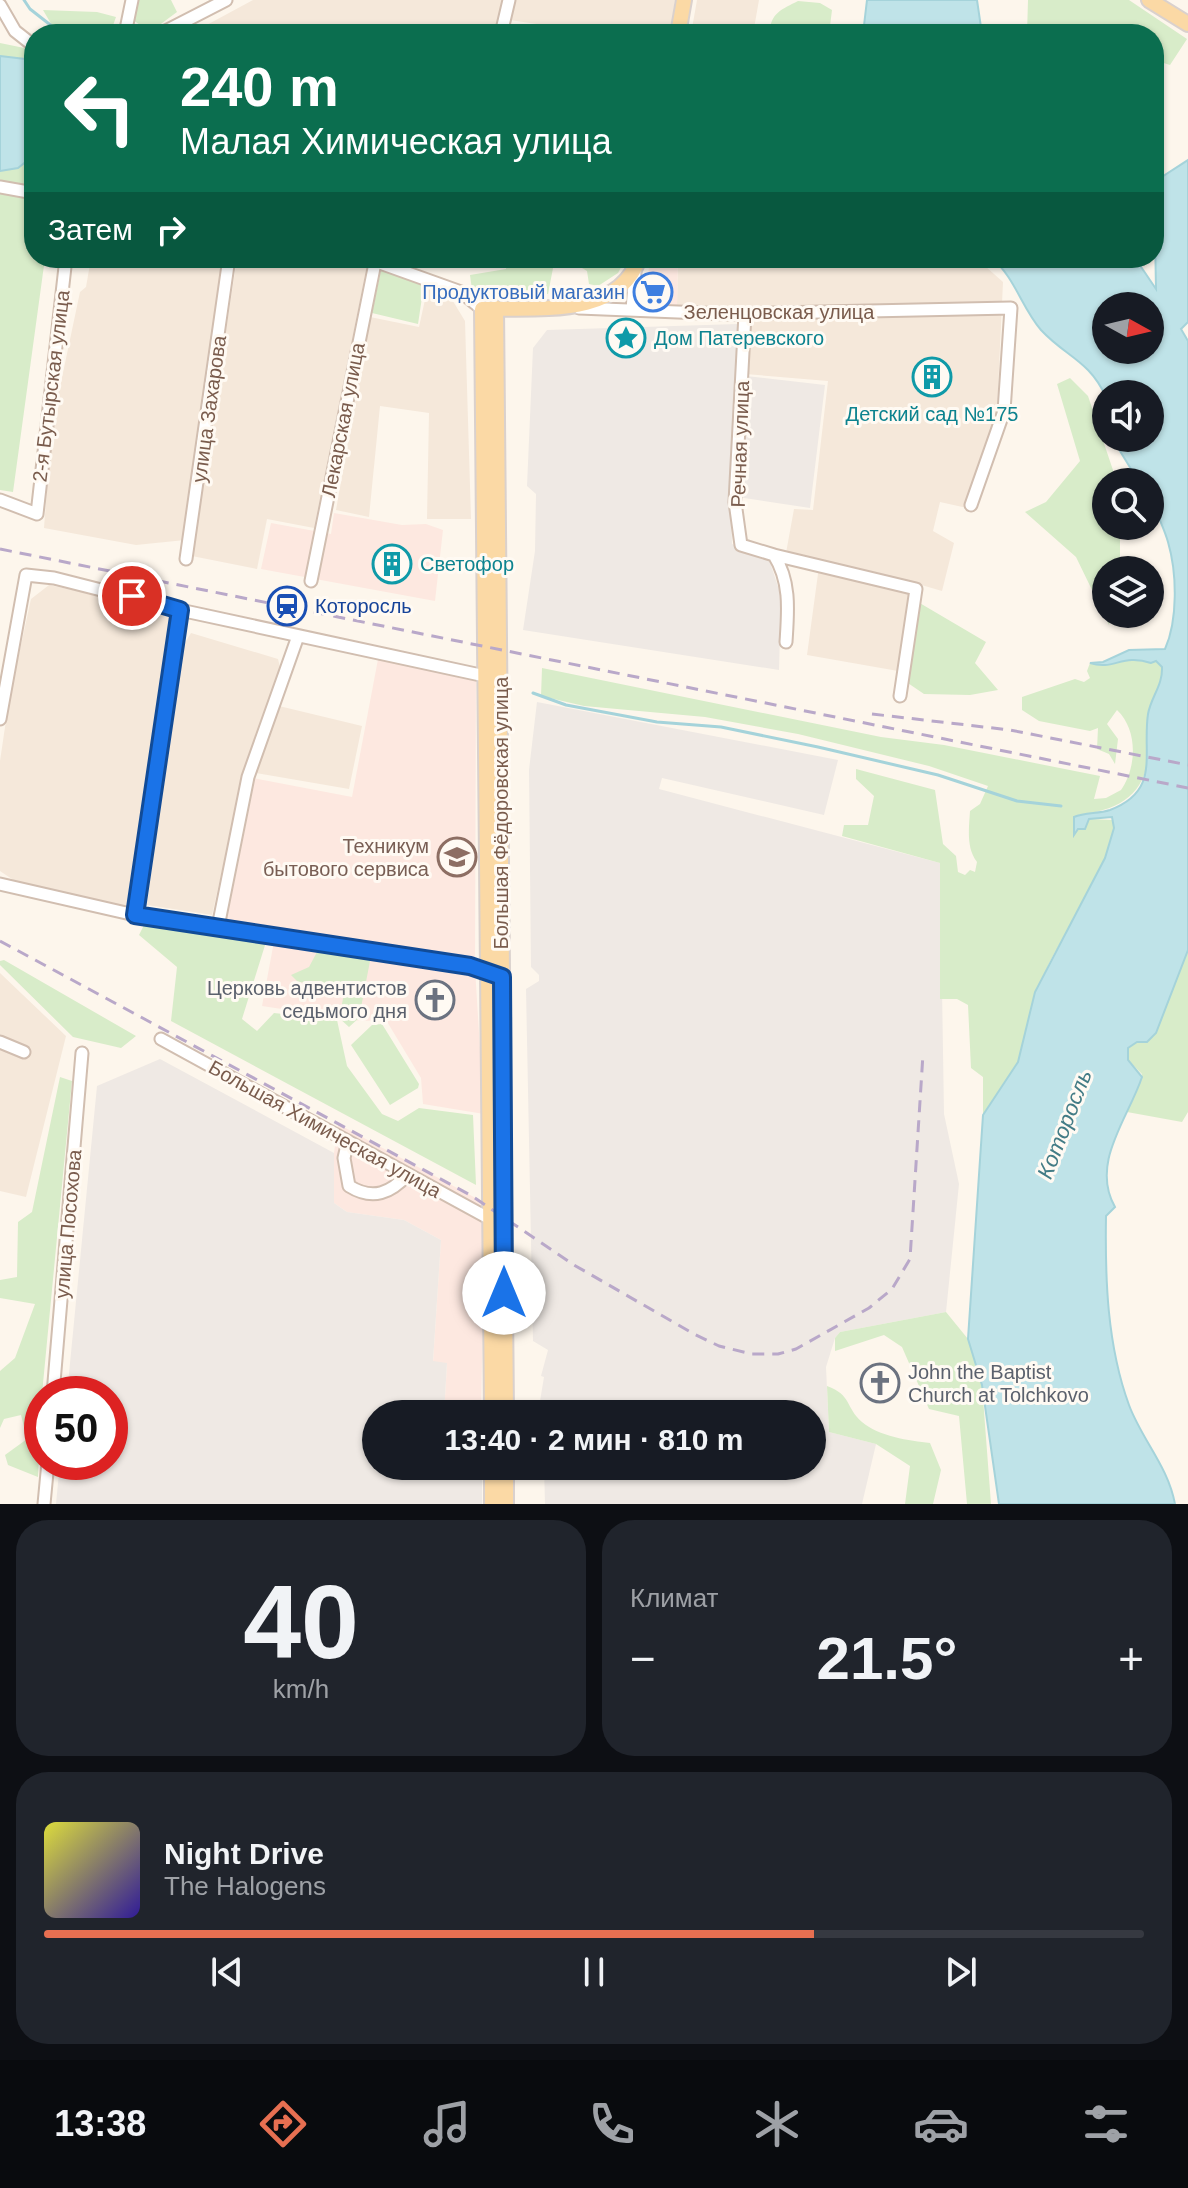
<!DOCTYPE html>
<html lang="ru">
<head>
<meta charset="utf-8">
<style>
	:root { --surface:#171b24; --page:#20242c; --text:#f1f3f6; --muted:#9ea1a6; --line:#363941; --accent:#e76f51 }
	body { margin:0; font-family:Helvetica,sans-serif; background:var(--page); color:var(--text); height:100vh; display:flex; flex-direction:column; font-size:30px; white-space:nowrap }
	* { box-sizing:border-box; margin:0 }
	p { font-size:26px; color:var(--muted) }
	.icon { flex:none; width:44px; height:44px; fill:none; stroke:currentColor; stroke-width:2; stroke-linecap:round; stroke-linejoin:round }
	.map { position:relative; height:1504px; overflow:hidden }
	.details { display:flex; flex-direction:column; gap:16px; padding:16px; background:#0d0f14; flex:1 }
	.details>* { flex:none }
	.banner { position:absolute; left:24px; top:24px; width:1140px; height:244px; border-radius:32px; box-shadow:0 2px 6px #0004; background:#0b6e4f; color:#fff; overflow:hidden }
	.needle { width:52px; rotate:98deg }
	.controls { position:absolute; left:1092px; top:292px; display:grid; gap:16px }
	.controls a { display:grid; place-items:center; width:72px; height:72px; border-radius:50%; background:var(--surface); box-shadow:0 2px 6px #0004; font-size:40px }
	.speed { position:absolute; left:24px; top:1376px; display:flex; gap:16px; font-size:40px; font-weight:700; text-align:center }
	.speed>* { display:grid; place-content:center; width:104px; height:104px; border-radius:50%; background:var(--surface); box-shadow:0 2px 6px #0004; line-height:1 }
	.speed .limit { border:12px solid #d22; background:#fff; color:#111 }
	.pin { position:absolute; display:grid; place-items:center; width:68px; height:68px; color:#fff; margin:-34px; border:4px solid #fff; border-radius:50%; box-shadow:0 2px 8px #0007 }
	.me { position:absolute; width:88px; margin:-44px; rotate:0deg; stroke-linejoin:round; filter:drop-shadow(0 0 6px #0008) }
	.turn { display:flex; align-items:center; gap:28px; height:168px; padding:0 24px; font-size:36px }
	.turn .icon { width:104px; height:104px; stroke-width:2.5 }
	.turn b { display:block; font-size:56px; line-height:68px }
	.then { display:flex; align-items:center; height:76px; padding:0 24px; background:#0003; gap:16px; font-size:30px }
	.big { font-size:60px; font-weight:700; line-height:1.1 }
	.details .widget { flex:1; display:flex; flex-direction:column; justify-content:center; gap:12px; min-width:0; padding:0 28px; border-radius:32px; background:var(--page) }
	.details .dial { align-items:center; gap:0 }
	.dial b { font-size:104px; line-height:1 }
	.song { display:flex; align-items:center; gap:24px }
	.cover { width:96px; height:96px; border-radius:12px; background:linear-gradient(135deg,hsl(60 70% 55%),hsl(250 70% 35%)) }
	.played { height:8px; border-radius:4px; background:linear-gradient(90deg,var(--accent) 70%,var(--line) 70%) }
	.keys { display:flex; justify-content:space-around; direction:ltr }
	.heat { display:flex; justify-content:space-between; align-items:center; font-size:44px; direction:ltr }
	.details .tiles { flex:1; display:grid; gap:16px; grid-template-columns:1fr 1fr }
	.widget:last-child { grid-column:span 2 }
	.trip { position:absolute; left:362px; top:1400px; width:464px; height:80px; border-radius:40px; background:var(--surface); box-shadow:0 2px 6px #0004; font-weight:700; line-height:80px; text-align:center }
	.tabs { display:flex; height:128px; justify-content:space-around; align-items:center; background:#090b0e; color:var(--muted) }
	.tabs .icon { width:56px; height:56px }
	.tabs .selected { color:var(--accent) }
	.tabs b { font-size:36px; color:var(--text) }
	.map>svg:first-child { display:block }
</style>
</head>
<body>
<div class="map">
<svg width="1188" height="1504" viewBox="0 0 1188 1504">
	<rect width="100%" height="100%" fill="#fdf6ec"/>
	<!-- residential -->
	<path fill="#f5e8da" d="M 253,0 L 504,0 L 496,34 L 190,34 Z
		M 514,0 L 675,0 L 670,33 L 592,24 L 590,34 L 542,34 L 543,25 L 510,20 Z
		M 697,0 L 759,0 L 753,34 L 691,34 Z
		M 91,258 L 222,258 L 185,540 L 136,545 L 44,528 L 52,425 L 80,292 L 86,287 Z
		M 237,258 L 334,258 L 367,265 L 314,528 L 267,519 L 257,569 L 192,556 Z
		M 678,258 L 976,258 L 1003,282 L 997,411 L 967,508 L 940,502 L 933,531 L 954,543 L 942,591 L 918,584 L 898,671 L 807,655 L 820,559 L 786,553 L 794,509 L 813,510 L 828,381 L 745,374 L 747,310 L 677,305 Z
		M 428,286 L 448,293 L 465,321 L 471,519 L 427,519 L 429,413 L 380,406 L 369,517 L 336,510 L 370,317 L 419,327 Z
		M 49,585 L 176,612 L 126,907 L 18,883 L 0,871 L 0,761 L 9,700 L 31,599 Z
		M 191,633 L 278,659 L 281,671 L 234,817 L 212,915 L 147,905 L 181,649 Z
		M 279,706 L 362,726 L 349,789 L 256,773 Z
		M 0,973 L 66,1036 L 26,1197 L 0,1191 Z"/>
	<!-- commercial -->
	<path fill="#fde8e0" d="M 650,258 L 678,258 L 677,305 L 645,303 Z
		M 334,513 L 402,525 L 426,524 L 443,530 L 435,601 L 261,569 L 271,523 L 331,534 Z
		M 379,654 L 476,674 L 475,968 L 484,1114 L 423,1104 L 421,1078 L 386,1020 L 361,1021 L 262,1006 L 275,936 L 218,927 L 248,777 L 352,797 Z
		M 338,1124 L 485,1203 L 481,1414 L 444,1414 L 447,1364 L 433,1362 L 441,1240 L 404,1220 L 347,1212 L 334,1203 L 334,1153 Z"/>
	<!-- industrial -->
	<path fill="#efe9e4" d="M 738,324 L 737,375 L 825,385 L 810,508 L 731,496 L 732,544 L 769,559 L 781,596 L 779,670 L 523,630 L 535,551 L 536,494 L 527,486 L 533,348 L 547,330 Z
		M 537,702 L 838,760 L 824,815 L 662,778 L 659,789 L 940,863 L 944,1114 L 959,1184 L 946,1312 L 840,1332 L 835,1338 L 826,1367 L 829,1432 L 876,1444 L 862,1504 L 545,1504 L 544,1466 L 812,1466 L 812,1414 L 544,1414 L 540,1401 L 544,1377 L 541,1376 L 548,1350 L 533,1341 L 526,989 L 539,981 L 539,975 L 531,967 L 529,770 Z
		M 160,1059 L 334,1153 L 334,1203 L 347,1212 L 404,1220 L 441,1240 L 433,1361 L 447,1363 L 444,1414 L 376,1414 L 376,1466 L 482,1466 L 482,1504 L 56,1504 L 60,1462 L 110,1462 L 110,1394 L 67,1394 L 97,1086 Z"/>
	<!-- green -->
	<path fill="#d8ecc9" d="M 137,0 L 171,0 L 177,12 L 150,32 L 133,20 Z
		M 1028,0 L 1129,0 L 1187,39 L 1170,65 L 1154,60 L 1154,34 L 1027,34 Z
		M 798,1 L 820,3 L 832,10 L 830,26 L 822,34 L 770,34 C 769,14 782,9 798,1 Z
		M 43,10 L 97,12 L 116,17 L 111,31 L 105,34 L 57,34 Z
		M 0,43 L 34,50 L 34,258 L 45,258 L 13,492 L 0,490 Z
		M 507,258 L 626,258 L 618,273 L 598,286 L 589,284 L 587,271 L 577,265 L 554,263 L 548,294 L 495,294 L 472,290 L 470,275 L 506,269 Z
		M 381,270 L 424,284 L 418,324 L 372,313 Z
		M 1070,378 L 1088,396 L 1117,482 L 1106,482 L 1106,526 L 1120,526 L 1120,570 L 1106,570 L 1106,614 L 1111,614 L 1109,625 L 1076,557 L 1025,512 L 1046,502 L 1080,461 L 1057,384 Z
		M 918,602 L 986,642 L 975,663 L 998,690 L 970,695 L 924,694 L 899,677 Z
		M 1135,658 L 1150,663 L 1156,660 L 1162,668 C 1163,685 1151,698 1148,715 C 1146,727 1151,740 1149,752 C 1145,796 1119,810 1078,815 L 1075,822 L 1078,829 L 1083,829 L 1089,819 L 1115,820 C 1112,875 1068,922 1046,970 C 1032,999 1032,1035 1017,1064 C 1008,1082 994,1098 983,1115 L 983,1077 L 971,1068 L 968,1005 L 957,999 L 940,999 L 940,863 L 842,836 L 844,825 L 868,825 L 874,796 L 856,779 L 856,769 L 935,790 L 943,844 L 956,856 L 958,872 L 965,875 L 970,870 L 975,872 L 977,862 C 966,848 969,828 970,811 L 980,804 L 988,786 L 929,766 L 798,734 L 705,717 L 584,706 L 541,696 L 542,668 L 881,737 L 944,745 L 1100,776 L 1094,799 L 1106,798 L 1121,790 C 1137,767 1138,730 1117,710 L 1107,724 L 1118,739 L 1115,764 L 1109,754 L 1097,749 L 1098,728 L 1090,731 L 1039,721 L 1022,710 L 1022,697 L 1075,679 L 1084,682 L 1090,678 L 1087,671 L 1090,663 L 1108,665 Z
		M 144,925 L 266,942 L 242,1019 L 257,1031 L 274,1013 L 337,1020 L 347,1066 L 382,1114 L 398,1121 L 419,1108 L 473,1115 L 476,1185 L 171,1021 L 177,967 L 139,935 Z
		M 1188,950 L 1188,1112 L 1182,1122 L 1127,1112 L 1142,1074 L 1128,1060 L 1128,1048 L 1137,1042 L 1147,1042 L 1156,1033 Z
		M 337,951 L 371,956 L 359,1018 L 349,1027 L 339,1018 L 344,994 L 339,986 L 298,982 L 291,975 L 309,967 L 317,952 Z
		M 4,960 L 136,1036 L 121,1048 L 73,1037 L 0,965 L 0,961 Z
		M 382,1024 L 419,1084 L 418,1088 L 390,1105 L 351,1045 L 372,1025 Z
		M 60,1077 L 72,1081 L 42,1394 L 38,1477 L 8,1465 L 5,1455 L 27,1439 L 21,1415 L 4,1419 L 0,1428 L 0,1371 L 15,1358 L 35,1304 L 0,1298 L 0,1280 L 17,1277 L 18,1222 L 32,1212 Z
		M 946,1312 L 968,1339 L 982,1385 L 991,1504 L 967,1504 L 959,1416 L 929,1409 L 902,1347 L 884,1335 L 835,1351 L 835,1338 L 840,1332 Z
		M 827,1386 C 852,1395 845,1407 862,1422 C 878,1436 910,1441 930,1443 L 941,1470 L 933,1504 L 905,1504 L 910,1466 L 876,1444 L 829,1432 Z"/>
	<!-- water -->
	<path fill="#bfe3e8" stroke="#a5d3da" stroke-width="2" fill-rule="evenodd" d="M 867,0 L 977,0 L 982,34 L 863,34 Z
		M 0,56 L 25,59 L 34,69 L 34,124 L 28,160 L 18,168 L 0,171 Z
		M 1188,160 L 1188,322 L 1181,329 L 1188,341 L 1188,950 L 1156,1033 L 1147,1042 L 1137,1042 L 1128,1048 L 1128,1060 L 1142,1077 C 1128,1119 1090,1163 1115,1207 L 1106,1216 C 1105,1278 1107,1345 1129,1405 C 1142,1440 1168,1466 1175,1504 L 999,1504 L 982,1385 L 968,1339 L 983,1115 L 1018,1062 L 1035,992 L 1105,858 L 1114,828 L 1112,817 L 1089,819 L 1085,829 L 1078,829 L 1074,835 L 1074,817 C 1085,812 1098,814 1110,810 C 1161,791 1142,754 1148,714 C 1151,697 1163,685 1162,667 L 1156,661 L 1151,663 C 1122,653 1114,671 1090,663 L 1103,662 L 1129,650 L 1165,649 C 1178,620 1177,573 1168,542 C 1162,521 1150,504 1150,482 L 1139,482 L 1112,438 L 1150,438 L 1150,394 L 1106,397 C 1089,360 1066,357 1041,330 C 1022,308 1015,278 992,258 L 1135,258 L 1156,289 L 1154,182 ZM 1106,306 L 1150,306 L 1150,350 L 1106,350 Z"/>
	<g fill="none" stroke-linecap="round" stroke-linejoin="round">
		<!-- stream -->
		<path stroke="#a5d3da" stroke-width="3" d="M 24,0 L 30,9 L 62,34
			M 533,693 L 566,705 L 657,722 L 721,727 L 818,747 L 938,775 L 1017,801 L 1061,806"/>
		<!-- minor casing -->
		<g stroke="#d1beb0" stroke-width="15">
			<path id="minor" d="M 0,5 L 15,31 L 34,46
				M 125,34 L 132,0
				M 160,34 L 226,0
				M 501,34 L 509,0
				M 0,187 L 34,193
				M 366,258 L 461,292 L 482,309
				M 579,308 L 727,314 L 1011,308 L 1004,411 L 971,505
				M 632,310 L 635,271
				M 745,314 L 735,502 L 741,545 L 774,555 C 791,582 788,611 786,642
				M 0,500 L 37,514 L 66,258
				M 774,555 L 916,589 L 900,696
				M 186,559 L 229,258
				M 311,581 L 376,258
				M 0,719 L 26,575 L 54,578 L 180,610 L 485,676
				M 0,884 L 135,915 L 470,966 L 495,974
				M 135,915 L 180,610
				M 218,927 L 248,777 L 298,636
				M 161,1039 L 490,1219
				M 0,1042 L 24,1052
				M 348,1141 L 344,1158 L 349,1186 C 373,1201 391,1193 408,1174
				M 53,1394 L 82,1053
				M 44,1504 L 48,1462"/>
		</g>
		<!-- major casing -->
		<g stroke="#dad1cd" stroke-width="18">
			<path id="major" d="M 1149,0 L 1188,24
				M 678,34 L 684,0
				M 496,308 L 506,1414
				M 492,1414 L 482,309 C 534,307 619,319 639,258
				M 492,1466 L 492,1504
				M 506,1466 L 506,1504"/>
		</g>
		<!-- minor -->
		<use href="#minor" stroke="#fff" stroke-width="11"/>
		<!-- major -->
		<use href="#major" stroke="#fbd9a5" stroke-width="14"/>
		<!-- rail -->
		<path stroke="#b9a8c9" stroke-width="3" stroke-dasharray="12 8" stroke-linecap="butt" d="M 0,549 L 1188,788
			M 872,714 L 1010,730 L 1188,765
			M 0,941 L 472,1196 L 574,1265 L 694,1334 L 719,1346 L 752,1354 L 778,1354 L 796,1349 L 869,1308 L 892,1289 L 910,1259 L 923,1054"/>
	</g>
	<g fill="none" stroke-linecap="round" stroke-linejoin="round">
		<!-- route casing -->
		<g stroke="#114b97" stroke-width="20">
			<path id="route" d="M 132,596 L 180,610 L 135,915 L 470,966 L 502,977 L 504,1293"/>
		</g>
		<!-- route -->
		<use href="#route" stroke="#1a73e8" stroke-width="14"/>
	</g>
	<!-- icons -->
	<defs>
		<g id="supermarket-ring" transform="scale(2)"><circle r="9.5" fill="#fffaf3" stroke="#3f7fe0" stroke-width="1.5"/><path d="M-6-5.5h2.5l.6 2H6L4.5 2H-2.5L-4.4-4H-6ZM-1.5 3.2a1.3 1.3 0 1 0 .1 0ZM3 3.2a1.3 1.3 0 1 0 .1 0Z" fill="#3f7fe0"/></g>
		<g id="sight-ring" transform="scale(2)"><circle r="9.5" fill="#fffaf3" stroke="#0f9aa8" stroke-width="1.5"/><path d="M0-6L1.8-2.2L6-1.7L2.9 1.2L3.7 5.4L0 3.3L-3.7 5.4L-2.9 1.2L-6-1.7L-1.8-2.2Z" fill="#0f9aa8"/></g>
		<g id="building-ring" transform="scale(2)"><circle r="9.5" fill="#fffaf3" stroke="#0f9aa8" stroke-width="1.5"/><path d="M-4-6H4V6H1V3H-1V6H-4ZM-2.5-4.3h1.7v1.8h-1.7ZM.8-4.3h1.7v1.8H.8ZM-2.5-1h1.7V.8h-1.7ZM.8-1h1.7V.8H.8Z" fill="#0f9aa8"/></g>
		<g id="station-ring" transform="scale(2)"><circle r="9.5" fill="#fffaf3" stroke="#1a4fb4" stroke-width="1.5"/><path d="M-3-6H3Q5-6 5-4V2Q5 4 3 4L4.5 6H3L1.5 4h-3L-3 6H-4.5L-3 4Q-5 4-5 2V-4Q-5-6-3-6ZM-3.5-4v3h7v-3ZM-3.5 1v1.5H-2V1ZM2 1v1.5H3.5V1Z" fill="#1a4fb4"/></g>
		<g id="university-ring" transform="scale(2)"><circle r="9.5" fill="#fffaf3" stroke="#8d6e63" stroke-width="1.5"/><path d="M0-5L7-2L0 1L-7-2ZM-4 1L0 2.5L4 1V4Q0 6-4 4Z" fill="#8d6e63"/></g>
		<g id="church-ring" transform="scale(2)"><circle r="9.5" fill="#fffaf3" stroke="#6b7280" stroke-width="1.5"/><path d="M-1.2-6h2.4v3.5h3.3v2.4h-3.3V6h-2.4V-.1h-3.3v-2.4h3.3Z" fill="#6b7280"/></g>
	</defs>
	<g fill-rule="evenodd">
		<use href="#supermarket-ring" x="653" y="292"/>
		<use href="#sight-ring" x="626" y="338"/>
		<use href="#building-ring" x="932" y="377"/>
		<use href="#building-ring" x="392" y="564"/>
		<use href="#station-ring" x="287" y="606"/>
		<use href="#university-ring" x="457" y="857"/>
		<use href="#church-ring" x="435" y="1000"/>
		<use href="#church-ring" x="880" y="1383"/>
	</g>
	<g text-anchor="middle" stroke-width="6" stroke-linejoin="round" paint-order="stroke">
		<!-- shop labels -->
		<g font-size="20" fill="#366cbe" stroke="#fffaf3" text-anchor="end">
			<text x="625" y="299">Продуктовый магазин</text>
		</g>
		<!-- street labels -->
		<g font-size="20" fill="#7a5c4d" stroke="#fffaf3">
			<text x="779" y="319">Зеленцовская улица</text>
			<text transform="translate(51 386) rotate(-83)" y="7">2-я Бутырская улица</text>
			<text transform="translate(209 409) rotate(-82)" y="7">улица Захарова</text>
			<text transform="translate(343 420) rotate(-79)" y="7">Лекарская улица</text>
			<text transform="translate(740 444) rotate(-88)" y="7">Речная улица</text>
			<text transform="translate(501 813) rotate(-90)" y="7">Большая Фёдоровская улица</text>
			<text transform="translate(325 1129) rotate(29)" y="7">Большая Химическая улица</text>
			<text transform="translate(68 1224) rotate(-85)" y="7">улица Посохова</text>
		</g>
		<!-- culture labels -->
		<g font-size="20" fill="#0d838f" stroke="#fffaf3" text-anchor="start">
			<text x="654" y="345">Дом Патеревского</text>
			<text x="932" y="421" text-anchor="middle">Детский сад №175</text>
			<text x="420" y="571">Светофор</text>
		</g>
		<!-- transit labels -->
		<g font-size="20" fill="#164399" stroke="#fffaf3" text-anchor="start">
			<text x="315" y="613">Которосль</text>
		</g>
		<!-- education labels -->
		<g font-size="20" fill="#785e54" stroke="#fffaf3" text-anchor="end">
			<text x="429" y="853">Техникум<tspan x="429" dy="23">бытового сервиса</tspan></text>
		</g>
		<!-- worship labels -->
		<g font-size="20" fill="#5b616d" stroke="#fffaf3" text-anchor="end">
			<text x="407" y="995">Церковь адвентистов<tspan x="407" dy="23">седьмого дня</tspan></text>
			<text x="908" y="1379" text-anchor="start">John the Baptist<tspan x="908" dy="23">Church at Tolchkovo</tspan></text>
		</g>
		<!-- water labels -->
		<g font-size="22" font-style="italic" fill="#437c86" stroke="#fffaf3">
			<text transform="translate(1064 1124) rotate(-69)" y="8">Которосль</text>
		</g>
	</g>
</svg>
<div class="controls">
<a><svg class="needle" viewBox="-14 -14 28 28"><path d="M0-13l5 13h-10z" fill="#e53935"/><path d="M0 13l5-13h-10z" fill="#9ea1a6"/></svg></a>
<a><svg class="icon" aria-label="sound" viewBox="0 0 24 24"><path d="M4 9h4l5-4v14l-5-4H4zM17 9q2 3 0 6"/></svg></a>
<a><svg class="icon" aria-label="search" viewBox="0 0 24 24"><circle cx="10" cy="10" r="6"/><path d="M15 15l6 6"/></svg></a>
<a><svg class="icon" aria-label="layers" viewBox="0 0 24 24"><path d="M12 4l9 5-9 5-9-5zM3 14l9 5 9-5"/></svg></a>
</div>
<div class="speed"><div class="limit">50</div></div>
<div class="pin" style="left:132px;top:596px;background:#d93025"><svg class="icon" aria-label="arrive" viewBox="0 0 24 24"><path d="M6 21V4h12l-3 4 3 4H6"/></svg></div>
<svg class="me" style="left:504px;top:1293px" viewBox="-20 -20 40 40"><circle r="19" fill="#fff"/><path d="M0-13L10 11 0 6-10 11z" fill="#1a73e8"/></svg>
<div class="trip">13:40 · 2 мин · 810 m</div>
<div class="banner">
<div class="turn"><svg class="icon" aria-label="left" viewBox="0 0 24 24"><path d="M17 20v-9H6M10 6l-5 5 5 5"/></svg><div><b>240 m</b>Малая Химическая улица</div></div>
<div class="then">Затем<svg class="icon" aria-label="right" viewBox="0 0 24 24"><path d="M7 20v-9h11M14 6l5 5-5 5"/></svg></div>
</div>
</div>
<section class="details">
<div class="tiles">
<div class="widget dial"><b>40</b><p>km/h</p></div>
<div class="widget"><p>Климат</p>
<div class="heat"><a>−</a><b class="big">21.5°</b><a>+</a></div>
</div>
<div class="widget">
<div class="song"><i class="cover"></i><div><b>Night Drive</b><p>The Halogens</p></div></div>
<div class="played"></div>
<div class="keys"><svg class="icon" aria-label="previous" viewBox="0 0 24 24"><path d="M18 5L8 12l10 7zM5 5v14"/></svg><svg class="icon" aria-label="pause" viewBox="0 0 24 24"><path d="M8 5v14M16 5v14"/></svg><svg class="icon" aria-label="next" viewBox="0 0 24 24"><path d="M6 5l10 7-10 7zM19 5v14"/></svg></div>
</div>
</div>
</section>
<nav class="tabs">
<b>13:38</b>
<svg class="icon selected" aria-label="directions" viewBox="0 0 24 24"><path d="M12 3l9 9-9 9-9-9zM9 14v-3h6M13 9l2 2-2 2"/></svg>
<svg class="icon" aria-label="music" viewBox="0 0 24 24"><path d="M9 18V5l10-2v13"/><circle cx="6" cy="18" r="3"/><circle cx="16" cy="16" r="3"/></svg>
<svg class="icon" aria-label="phone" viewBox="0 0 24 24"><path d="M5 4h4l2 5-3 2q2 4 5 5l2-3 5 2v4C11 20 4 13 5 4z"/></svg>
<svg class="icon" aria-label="climate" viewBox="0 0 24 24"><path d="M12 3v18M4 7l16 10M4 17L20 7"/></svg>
<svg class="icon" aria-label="car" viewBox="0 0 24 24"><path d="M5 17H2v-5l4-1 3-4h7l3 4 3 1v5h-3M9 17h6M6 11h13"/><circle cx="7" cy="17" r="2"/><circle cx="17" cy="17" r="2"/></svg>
<svg class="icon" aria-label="filters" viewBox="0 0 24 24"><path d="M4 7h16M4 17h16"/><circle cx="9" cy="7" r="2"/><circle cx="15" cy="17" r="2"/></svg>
</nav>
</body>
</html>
